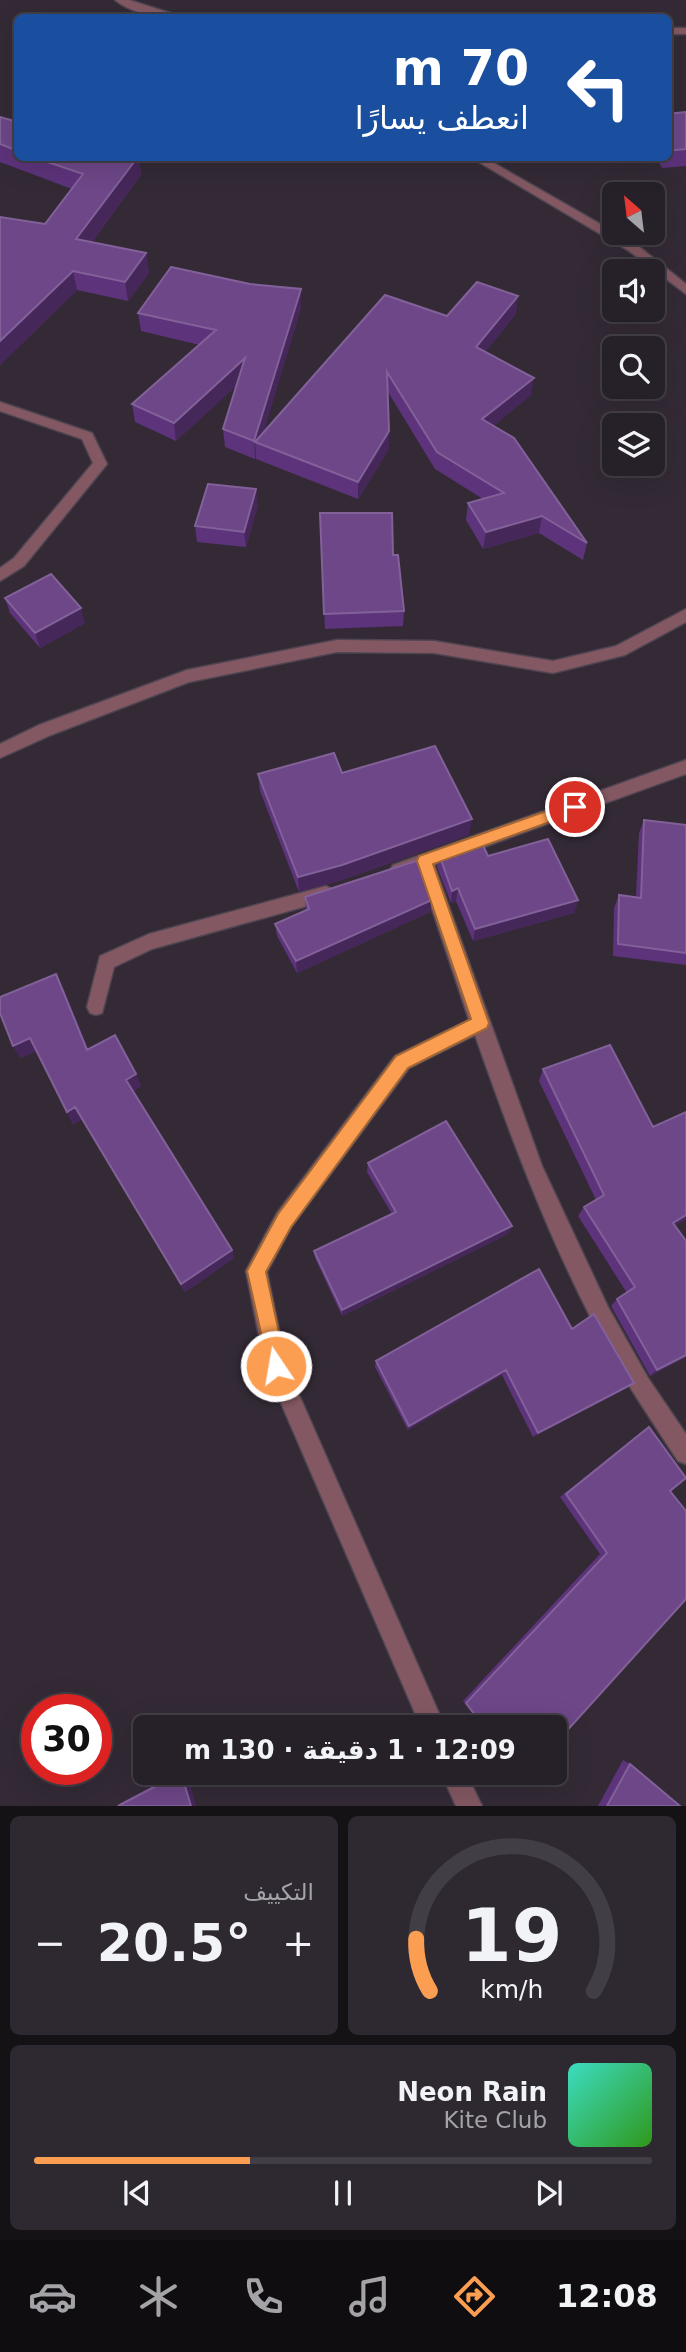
<!DOCTYPE html>
<html lang="ar">
<head>
<meta charset="utf-8">
<style>
	:root { --surface:#262028; --page:#2e2830; --text:#f1f3f6; --muted:#a4a3a8; --line:#423e45; --accent:#fb9e51 }
	body { margin:0; font-family:"DejaVu Sans","Noto Sans Arabic",sans-serif; background:var(--page); color:var(--text); direction:rtl; height:100vh; display:flex; flex-direction:column; font-size:26px; white-space:nowrap }
	* { box-sizing:border-box; margin:0 }
	p { font-size:23px; color:var(--muted) }
	.icon { flex:none; width:38px; height:38px; fill:none; stroke:currentColor; stroke-width:2; stroke-linecap:round; stroke-linejoin:round }
	.map { position:relative; height:1806px; overflow:hidden; direction:ltr }
	.side { display:flex; flex-direction:column; gap:10px; padding:10px; background:#151216; flex:1 }
	.side>* { flex:none }
	.guide { position:absolute; left:14px; top:14px; width:658px; height:147px; border-radius:10px; box-shadow:0 7px 28px #0002,0 0 0 2px var(--line); direction:rtl; background:#1a4fa0; color:#fff; overflow:hidden }
	.needle { width:46px; rotate:332deg }
	.tools { position:absolute; left:602px; top:182px; display:grid; gap:14px }
	.tools a { display:grid; place-items:center; width:63px; height:63px; border-radius:10px; background:var(--surface); box-shadow:0 7px 28px #0002,0 0 0 2px var(--line); font-size:35px }
	.speed { position:absolute; left:21px; top:1694px; display:flex; gap:14px; font-size:35px; font-weight:700; text-align:center }
	.speed>* { display:grid; place-content:center; width:91px; height:91px; border-radius:50%; background:var(--surface); box-shadow:0 7px 28px #0002,0 0 0 2px var(--line); line-height:1 }
	.speed .limit { border:10px solid #d22; background:#fff; color:#111 }
	.pin { position:absolute; display:grid; place-items:center; width:60px; height:60px; color:#fff; margin:-30px; border:4px solid #fff; border-radius:50%; box-shadow:0 2px 7px #0007 }
	.me { position:absolute; width:77px; margin:-38px; rotate:348deg; stroke-linejoin:round; filter:drop-shadow(0 0 5px #0008) }
	.turn { display:flex; align-items:center; gap:24px; height:147px; padding:0 28px; font-size:32px }
	.turn .icon { width:91px; height:91px; stroke-width:2.5 }
	.turn b { display:block; font-size:49px; line-height:60px }
	.big { font-size:52px; font-weight:800; line-height:1.1 }
	.side .card { flex:1; display:flex; flex-direction:column; justify-content:center; gap:10px; min-width:0; padding:0 24px; border-radius:10px; background:var(--page) }
	.side .dial { align-items:center; gap:0 }
	.dial svg { height:182px; overflow:visible; fill:none; stroke:var(--line); stroke-width:7; stroke-linecap:round; text-anchor:middle }
	.dial text { fill:var(--text); stroke:none }
	.song { display:flex; align-items:center; gap:21px }
	.cover { width:84px; height:84px; border-radius:10px; background:linear-gradient(135deg,hsl(170 70% 55%),hsl(110 70% 35%)) }
	.played { height:7px; border-radius:4px; background:linear-gradient(90deg,var(--accent) 35%,var(--line) 35%) }
	.keys { display:flex; justify-content:space-around; direction:ltr }
	.heat { display:flex; justify-content:space-between; align-items:center; font-size:38px; direction:ltr }
	.side .tiles { flex:1; display:grid; gap:10px; grid-template-columns:1fr 1fr }
	.card:last-child { grid-column:span 2 }
	.trip { position:absolute; left:133px; top:1715px; width:434px; height:70px; border-radius:10px; background:var(--surface); box-shadow:0 7px 28px #0002,0 0 0 2px var(--line); font-weight:800; line-height:70px; text-align:center; direction:rtl }
	.tab-bar { display:flex; height:112px; justify-content:space-around; align-items:center; background:#0f0d10; color:var(--muted) }
	.tab-bar .icon { width:49px; height:49px }
	.tab-bar .on { color:var(--accent) }
	.tab-bar b { font-size:32px; color:var(--text) }
	.map>svg:first-child { display:block }
</style>
</head>
<body>
<div class="map">
<svg width="686" height="1806" viewBox="0 0 686 1806">
	<rect width="100%" height="100%" fill="#332a36"/>
	<g fill="none" stroke-linecap="round" stroke-linejoin="round">
		<!-- street casing -->
		<g stroke="#4e4551" stroke-width="3">
			<path id="street" d="M 115,0 L 129,0 L 186,18 C 162,18 134,15 115,0 Z
				M 668,28 L 686,28 L 686,34 L 668,34 Z
				M 472,158 L 485,158 L 637,245 L 686,284 L 686,294 L 629,251 Z
				M 0,402 L 92,433 L 107,464 L 24,566 L 0,581 L 0,568 L 14,558 L 93,463 L 82,439 L 0,411 Z
				M 686,609 L 686,622 L 625,655 L 553,673 L 434,653 L 337,652 L 189,682 L 51,735 L 0,758 L 0,744 L 39,725 L 187,670 L 337,640 L 434,641 L 553,661 L 616,646 Z
				M 686,760 L 686,774 L 434,865 L 542,1166 L 608,1307 L 648,1378 L 686,1434 L 686,1464 L 678,1461 C 648,1415 617,1370 592,1320 C 545,1229 509,1132 475,1035 L 409,1068 L 291,1227 L 267,1272 L 286,1365 L 445,1727 L 421,1727 L 265,1366 L 246,1271 L 277,1213 L 395,1056 L 469,1020 L 419,870 L 399,877 L 393,875 L 390,870 L 393,865 Z
				M 326,886 L 332,889 L 335,894 L 332,899 L 152,949 L 114,967 L 102,1013 L 96,1015 L 90,1013 L 87,1007 L 100,956 L 149,934 Z
				M 441,1773 L 466,1773 L 482,1806 L 456,1806 Z"/>
		</g>
		<!-- street -->
		<use href="#street" fill="#835862" fill-rule="evenodd"/>
	</g>
	<!-- wall -->
	<path fill="#5d337b" d="M 686,112 L 686,166 L 662,168 L 657,158 L 668,158 L 668,114 Z
		M 0,117 L 18,122 L 18,158 L 139,158 L 141,175 L 92,242 L 146,253 L 149,273 L 128,301 L 77,290 L 0,365 L 0,217 L 45,224 L 72,189 L 0,162 Z
		M 250,284 L 301,289 L 301,308 L 263,433 L 447,316 L 516,314 L 485,352 L 531,395 L 493,426 L 587,543 L 583,560 L 539,533 L 483,549 L 466,520 L 468,503 L 483,499 L 435,469 L 388,392 L 389,449 L 358,499 L 256,459 L 256,456 L 255,459 L 225,447 L 223,429 L 236,386 L 176,441 L 135,422 L 132,404 L 200,345 L 141,331 L 138,313 Z
		M 258,505 L 246,547 L 197,542 L 195,526 Z
		M 320,513 L 404,611 L 403,626 L 325,629 Z
		M 5,598 L 85,623 L 40,648 L 10,613 Z
		M 342,773 L 469,835 L 342,880 L 299,892 L 260,791 L 258,774 Z
		M 644,820 L 686,825 L 686,965 L 613,956 L 614,908 L 619,895 L 636,897 L 639,833 Z
		M 439,854 L 488,856 L 578,900 L 574,913 L 473,941 L 456,901 L 451,903 L 437,867 Z
		M 305,897 L 430,912 L 297,973 L 277,936 L 275,924 L 306,910 Z
		M 63,988 L 88,1049 L 136,1074 L 141,1086 L 133,1091 L 232,1250 L 234,1258 L 185,1292 L 82,1119 L 73,1124 L 36,1051 L 20,1058 Z
		M 543,1069 L 675,1226 L 686,1357 L 650,1376 L 611,1306 L 617,1299 L 627,1293 L 578,1216 L 584,1207 L 596,1200 L 539,1081 Z
		M 368,1163 L 508,1234 L 342,1316 L 315,1258 L 314,1251 L 392,1214 L 367,1172 Z
		M 572,1329 L 627,1388 L 533,1437 L 502,1375 L 408,1430 L 375,1367 L 376,1361 Z
		M 649,1427 L 670,1491 L 555,1727 L 483,1727 L 463,1701 L 600,1554 L 560,1497 L 641,1432 Z
		M 623,1760 L 630,1764 L 680,1806 L 598,1806 Z
		M 177,1773 L 186,1773 L 196,1806 L 117,1806 L 121,1803 Z"/>
	<!-- shaded-wall -->
	<path fill="#46275a" d="M 137,158 L 139,158 L 141,175 L 80,258 L 76,239 Z
		M 146,253 L 149,273 L 128,301 L 125,282 Z
		M 73,271 L 77,290 L 0,365 L 0,341 Z
		M 301,289 L 301,308 L 260,444 L 255,442 L 256,456 L 255,459 L 254,441 Z
		M 518,296 L 516,314 L 474,365 L 476,347 Z
		M 245,358 L 246,377 L 176,441 L 174,423 Z
		M 534,378 L 531,395 L 480,437 L 482,419 Z
		M 389,431 L 389,449 L 358,499 L 358,482 Z
		M 256,489 L 258,505 L 246,547 L 244,532 Z
		M 542,516 L 539,533 L 483,549 L 486,532 Z
		M 81,608 L 85,623 L 40,648 L 35,633 Z
		M 472,819 L 469,835 L 342,880 L 299,892 L 298,877 Z
		M 458,888 L 456,901 L 451,903 L 452,891 Z
		M 432,900 L 430,912 L 297,973 L 296,961 Z
		M 578,900 L 574,913 L 473,941 L 475,929 Z
		M 30,1038 L 37,1051 L 20,1058 L 13,1046 Z
		M 136,1074 L 141,1086 L 131,1092 L 126,1080 Z
		M 75,1107 L 82,1119 L 73,1124 L 67,1112 Z
		M 686,1215 L 686,1220 L 665,1231 L 673,1223 Z
		M 512,1226 L 508,1234 L 342,1316 L 342,1310 Z
		M 232,1250 L 234,1258 L 185,1292 L 181,1284 Z
		M 686,1355 L 686,1357 L 650,1376 L 657,1370 Z
		M 506,1370 L 502,1375 L 408,1430 L 409,1426 Z
		M 634,1383 L 627,1388 L 533,1437 L 538,1433 Z
		M 181,1773 L 186,1773 L 196,1806 L 191,1806 Z"/>
	<!-- building -->
	<path fill="#6d4788" stroke="#826199" stroke-width="2" d="M 686,112 L 686,149 L 668,151 L 668,114 Z
		M 0,117 L 18,122 L 18,151 L 0,144 Z
		M 36,158 L 137,158 L 76,239 L 146,253 L 125,282 L 73,271 L 0,341 L 0,217 L 45,224 L 83,174 Z
		M 171,267 L 250,284 L 301,289 L 254,441 L 223,429 L 245,358 L 174,423 L 132,404 L 216,330 L 138,313 Z
		M 477,282 L 518,296 L 476,347 L 534,378 L 482,419 L 514,438 L 587,543 L 542,516 L 486,532 L 468,503 L 504,493 L 437,452 L 387,372 L 389,431 L 358,482 L 255,442 L 385,295 L 447,316 Z
		M 208,484 L 256,489 L 244,532 L 195,526 Z
		M 320,513 L 392,513 L 393,555 L 398,555 L 404,611 L 324,614 Z
		M 51,574 L 81,608 L 35,633 L 5,598 Z
		M 435,746 L 472,819 L 342,865 L 298,877 L 258,774 L 334,753 L 342,773 Z
		M 644,820 L 686,825 L 686,953 L 618,944 L 619,895 L 641,898 Z
		M 480,839 L 488,856 L 548,839 L 578,900 L 475,929 L 458,888 L 452,891 L 439,854 Z
		M 419,860 L 432,900 L 296,961 L 275,924 L 309,909 L 305,897 Z
		M 56,974 L 87,1050 L 115,1035 L 136,1074 L 126,1080 L 232,1250 L 181,1284 L 75,1107 L 67,1112 L 30,1038 L 13,1046 L 0,1013 L 0,997 Z
		M 610,1045 L 653,1127 L 686,1112 L 686,1215 L 673,1223 L 686,1241 L 686,1355 L 657,1370 L 617,1299 L 635,1287 L 584,1207 L 604,1195 L 543,1069 Z
		M 446,1121 L 512,1226 L 342,1310 L 314,1251 L 396,1212 L 368,1163 Z
		M 539,1269 L 572,1329 L 594,1314 L 634,1383 L 538,1433 L 506,1370 L 409,1426 L 376,1361 Z
		M 649,1427 L 686,1478 L 670,1491 L 686,1511 L 686,1599 L 555,1744 L 555,1727 L 484,1727 L 466,1703 L 607,1553 L 566,1494 Z
		M 630,1764 L 680,1806 L 607,1806 Z
		M 181,1773 L 191,1806 L 118,1806 Z
		M 519,1773 L 529,1773 L 523,1779 Z"/>
	<!-- route -->
	<path fill="#fb9e51" stroke="#a36735" stroke-width="2" d="M 575,801 L 580,802 L 582,807 L 580,811 L 433,864 L 489,1023 L 487,1028 L 408,1068 L 291,1227 L 266,1272 L 286,1366 L 283,1373 L 276,1376 L 270,1373 L 247,1271 L 278,1214 L 396,1056 L 471,1019 L 417,861 L 419,856 Z"/>
</svg>
<div class="tools">
<a><svg class="needle" viewBox="-14 -14 28 28"><path d="M0-13l5 13h-10z" fill="#e53935"/><path d="M0 13l5-13h-10z" fill="#a4a3a8"/></svg></a>
<a><svg class="icon" aria-label="sound" viewBox="0 0 24 24"><path d="M4 9h4l5-4v14l-5-4H4zM17 9q2 3 0 6"/></svg></a>
<a><svg class="icon" aria-label="search" viewBox="0 0 24 24"><circle cx="10" cy="10" r="6"/><path d="M15 15l6 6"/></svg></a>
<a><svg class="icon" aria-label="layers" viewBox="0 0 24 24"><path d="M12 4l9 5-9 5-9-5zM3 14l9 5 9-5"/></svg></a>
</div>
<div class="speed"><div class="limit">30</div></div>
<div class="pin" style="left:575px;top:807px;background:#d93025"><svg class="icon" aria-label="arrive" viewBox="0 0 24 24"><path d="M6 21V4h12l-3 4 3 4H6"/></svg></div>
<svg class="me" style="left:276px;top:1366px" viewBox="-20 -20 40 40"><circle r="17" fill="#fb9e51" stroke="#fff" stroke-width="3"/><path d="M0-11L8 9 0 5-8 9z" fill="#fff"/></svg>
<div class="trip">12:09 · 1 دقيقة · 130 m</div>
<div class="guide">
<div class="turn"><svg class="icon" aria-label="left" viewBox="0 0 24 24"><path d="M17 20v-9H6M10 6l-5 5 5 5"/></svg><div><b>70 m</b>انعطف يسارًا</div></div>
</div>
</div>
<section class="side">
<div class="tiles">
<div class="card dial"><svg viewBox="0 0 100 80">
<path d="M14 69A42 42 0 1 1 86 69"/>
<path d="M14 69A42 42 0 0 1 8 46" stroke="#fb9e51"/>
<text x="50" y="56" font-size="32" font-weight="700">19</text>
<text x="50" y="72" font-size="11">km/h</text>
</svg></div>
<div class="card"><p>التكييف</p>
<div class="heat"><a>−</a><b class="big">20.5°</b><a>+</a></div>
</div>
<div class="card">
<div class="song"><i class="cover"></i><div><b>Neon Rain</b><p>Kite Club</p></div></div>
<div class="played"></div>
<div class="keys"><svg class="icon" aria-label="previous" viewBox="0 0 24 24"><path d="M18 5L8 12l10 7zM5 5v14"/></svg><svg class="icon" aria-label="pause" viewBox="0 0 24 24"><path d="M8 5v14M16 5v14"/></svg><svg class="icon" aria-label="next" viewBox="0 0 24 24"><path d="M6 5l10 7-10 7zM19 5v14"/></svg></div>
</div>
</div>
</section>
<nav class="tab-bar">
<b>12:08</b>
<svg class="icon on" aria-label="directions" viewBox="0 0 24 24"><path d="M12 3l9 9-9 9-9-9zM9 14v-3h6M13 9l2 2-2 2"/></svg>
<svg class="icon" aria-label="music" viewBox="0 0 24 24"><path d="M9 18V5l10-2v13"/><circle cx="6" cy="18" r="3"/><circle cx="16" cy="16" r="3"/></svg>
<svg class="icon" aria-label="phone" viewBox="0 0 24 24"><path d="M5 4h4l2 5-3 2q2 4 5 5l2-3 5 2v4C11 20 4 13 5 4z"/></svg>
<svg class="icon" aria-label="climate" viewBox="0 0 24 24"><path d="M12 3v18M4 7l16 10M4 17L20 7"/></svg>
<svg class="icon" aria-label="car" viewBox="0 0 24 24"><path d="M5 17H2v-5l4-1 3-4h7l3 4 3 1v5h-3M9 17h6M6 11h13"/><circle cx="7" cy="17" r="2"/><circle cx="17" cy="17" r="2"/></svg>
</nav>
</body>
</html>
